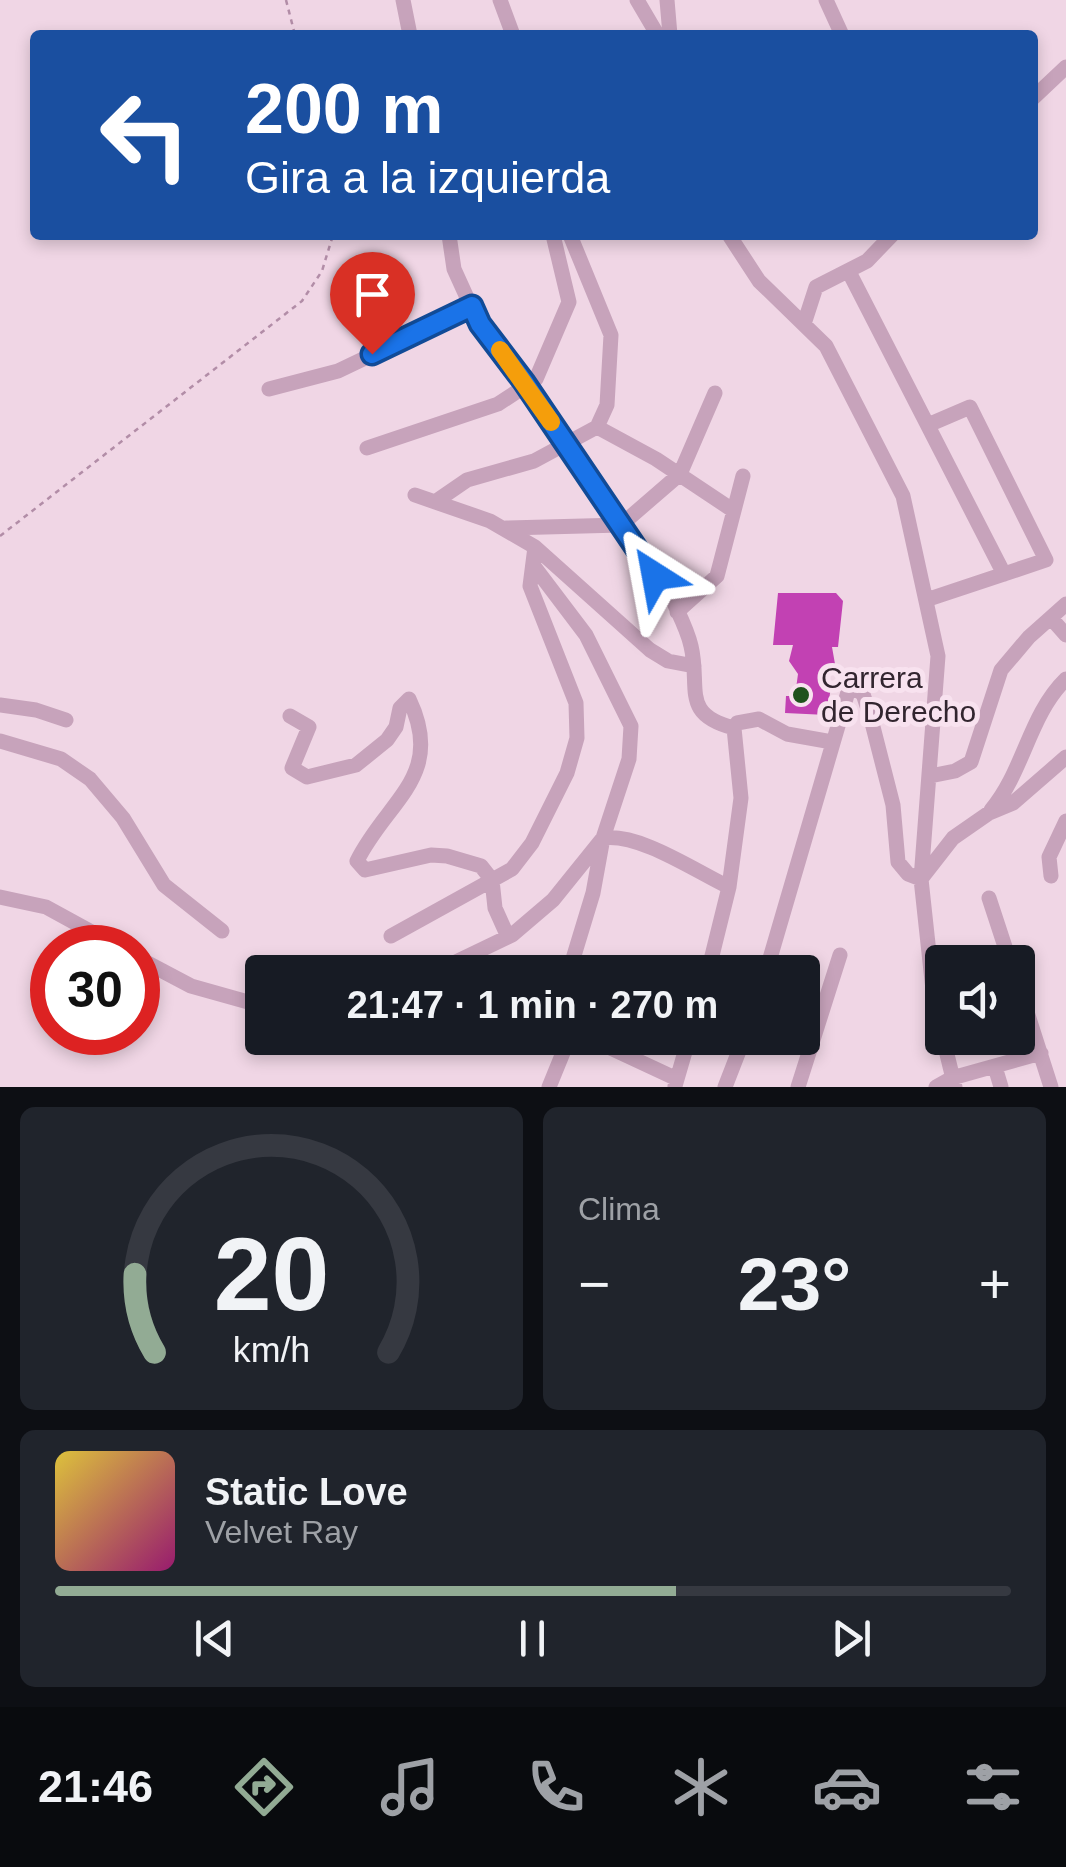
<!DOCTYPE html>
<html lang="es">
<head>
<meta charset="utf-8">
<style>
	:root { --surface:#171b24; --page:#20242c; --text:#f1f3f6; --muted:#9ea1a6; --line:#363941; --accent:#92ab94 }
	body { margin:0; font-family:Arial,sans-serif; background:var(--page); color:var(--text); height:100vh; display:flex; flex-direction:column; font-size:38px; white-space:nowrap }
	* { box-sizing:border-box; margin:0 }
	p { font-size:32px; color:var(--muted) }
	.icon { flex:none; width:55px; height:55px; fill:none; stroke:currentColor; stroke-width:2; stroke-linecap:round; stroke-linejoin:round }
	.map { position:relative; height:1087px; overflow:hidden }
	.panel { display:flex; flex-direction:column; gap:20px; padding:20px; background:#0d0f14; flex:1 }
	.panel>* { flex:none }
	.guide { position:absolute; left:30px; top:30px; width:1008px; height:210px; border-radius:10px; box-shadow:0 5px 15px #0003; background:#1a4fa0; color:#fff; overflow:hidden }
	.fabs { position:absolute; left:925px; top:945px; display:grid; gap:20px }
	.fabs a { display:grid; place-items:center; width:110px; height:110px; border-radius:10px; background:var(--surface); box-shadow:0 5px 15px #0003; font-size:50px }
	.speed { position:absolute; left:30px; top:925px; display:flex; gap:20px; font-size:50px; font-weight:700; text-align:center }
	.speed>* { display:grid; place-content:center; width:130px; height:130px; border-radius:50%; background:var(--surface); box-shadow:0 5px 15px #0003; line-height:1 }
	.speed .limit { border:15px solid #d22; background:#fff; color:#111 }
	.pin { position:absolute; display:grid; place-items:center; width:85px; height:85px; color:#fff; margin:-102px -42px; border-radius:50% 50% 50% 0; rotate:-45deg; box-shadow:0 0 10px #0007 }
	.pin .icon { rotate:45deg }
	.me { position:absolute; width:110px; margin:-55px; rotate:326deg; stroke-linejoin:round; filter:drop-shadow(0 0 8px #0008) }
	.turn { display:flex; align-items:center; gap:35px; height:210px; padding:0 50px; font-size:45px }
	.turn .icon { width:130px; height:130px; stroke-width:2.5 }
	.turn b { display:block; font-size:70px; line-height:85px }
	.big { font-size:75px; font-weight:800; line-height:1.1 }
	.panel .widget { flex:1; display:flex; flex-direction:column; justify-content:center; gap:15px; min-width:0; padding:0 35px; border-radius:15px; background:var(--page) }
	.panel .dial { align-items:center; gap:0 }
	.dial svg { height:260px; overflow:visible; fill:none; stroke:var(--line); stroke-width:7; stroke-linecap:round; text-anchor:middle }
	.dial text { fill:var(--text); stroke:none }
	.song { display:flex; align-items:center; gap:30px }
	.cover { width:120px; height:120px; border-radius:15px; background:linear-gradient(135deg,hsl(50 70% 55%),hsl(320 70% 35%)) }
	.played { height:10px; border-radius:5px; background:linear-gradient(90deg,var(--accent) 65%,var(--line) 65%) }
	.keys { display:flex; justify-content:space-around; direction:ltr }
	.heat { display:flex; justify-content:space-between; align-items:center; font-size:55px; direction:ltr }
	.panel .tiles { flex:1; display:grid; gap:20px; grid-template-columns:1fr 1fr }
	.widget:last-child { grid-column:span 2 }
	.trip { position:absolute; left:245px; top:955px; width:575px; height:100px; border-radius:10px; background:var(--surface); box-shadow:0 5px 15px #0003; font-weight:800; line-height:100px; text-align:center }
	.tabs { display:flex; height:160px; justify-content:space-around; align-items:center; background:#090b0e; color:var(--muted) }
	.tabs .icon { width:70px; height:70px }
	.tabs .selected { color:var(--accent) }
	.tabs b { font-size:45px; color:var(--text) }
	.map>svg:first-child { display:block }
</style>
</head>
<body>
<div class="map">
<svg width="1066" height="1087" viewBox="0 0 1066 1087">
	<rect width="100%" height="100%" fill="#f0d6e5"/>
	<!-- building -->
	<path fill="#c241b3" d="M 778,593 L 836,593 L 843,601 L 838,647 L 832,647 L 835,664 L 823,684 L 831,686 L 827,715 L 785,713 L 786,696 L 795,696 L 798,674 L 789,661 L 793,645 L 773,645 Z"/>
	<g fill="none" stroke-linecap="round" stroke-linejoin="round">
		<!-- path -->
		<path stroke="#b28da7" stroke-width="2.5" stroke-dasharray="5 5" stroke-linecap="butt" d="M 286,0 L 295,35
			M 0,536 L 302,301 L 322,271 L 333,235"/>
		<!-- minor -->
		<path stroke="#c7a3bb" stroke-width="15" d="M 403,0 L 410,35
			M 500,0 L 513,35
			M 637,0 L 657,34 L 663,35
			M 667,0 L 670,35
			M 826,0 L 842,35
			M 1032,99 L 1066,67
			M 449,235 L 454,269 L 479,324 L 670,594 C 677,611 687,628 691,646 C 701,688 680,714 734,728
			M 729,235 L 759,281 L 826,346 L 903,496 L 938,656 L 921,879 L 933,990 L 942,1034
			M 849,272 L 1004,574
			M 804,324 L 816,287 L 867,261 L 892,235
			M 269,389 L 338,371 L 472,307
			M 597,427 L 656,459 L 734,511
			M 367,448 L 498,404 L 536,379 L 569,302 L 553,235
			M 415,495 L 490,521 L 535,547 L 650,650 L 668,661 L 694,666
			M 435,502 L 467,480 L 534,461 L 597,427 L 607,405 L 611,335 L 570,235
			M 506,528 L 621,525 L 680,474 L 715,393
			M 533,565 L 586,635 L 631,726 L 629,759 L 603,838 L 593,893 L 569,972
			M 926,600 L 1046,560 L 970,407 L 928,425
			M 677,612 L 717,576 L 743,476
			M 1051,618 L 1066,635
			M 0,705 L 36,710 L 66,720
			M 290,716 L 309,727 L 292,768 L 307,777 L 356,765 L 387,740 L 396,727 L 400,708 L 409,699 C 446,776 387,800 357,861 L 365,870 L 431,855 L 447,856 L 481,866 L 492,880 L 495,908 L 508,937
			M 0,741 L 61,759 L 90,779 L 123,818 L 164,885 L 222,931
			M 930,776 L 955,771 L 971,762 L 1001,670 L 1029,637 L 1066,604
			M 991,810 C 1024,771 1029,715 1066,679
			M 1051,876 L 1049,857 L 1066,821
			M 921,879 L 953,838 L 989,813 L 1013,803 L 1066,757
			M 0,897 L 46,907 L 121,948
			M 989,898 L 1010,962
			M 391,936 L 512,869 L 532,843 L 567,773 L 577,738 L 576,703 L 530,586 L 535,547
			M 138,958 L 191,986 L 262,1006
			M 435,972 L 512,935 L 553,900 L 603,838 C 640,833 695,871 729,887
			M 708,972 L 729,887 L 741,798 L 734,728 L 737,723 L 759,719 L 787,734 L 832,742
			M 766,972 L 850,685 L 863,694 L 870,715 L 893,805 L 898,862 L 908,874 L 921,879
			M 1018,984 L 1051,1087
			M 589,1038 L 677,1079
			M 943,1038 L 955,1087
			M 995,1067 L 1001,1087
			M 675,1086 L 689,1038
			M 549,1087 L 569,1038
			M 725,1087 L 744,1038
			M 798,1087 L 840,955
			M 936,1087 L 952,1078 L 1041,1053"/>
	</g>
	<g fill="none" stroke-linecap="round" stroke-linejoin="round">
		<!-- route casing -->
		<g stroke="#114b97" stroke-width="25">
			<path id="route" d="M 372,354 L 472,306 L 480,324 L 524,382 L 655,576"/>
		</g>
		<!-- route -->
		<use href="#route" stroke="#1a73e8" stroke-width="18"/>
		<!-- slow -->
		<path stroke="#f59e0b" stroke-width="18" d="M 500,350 L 551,422"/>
	</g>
	<!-- markers -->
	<circle fill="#1f521c" stroke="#f8e2ef" stroke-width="4" cx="801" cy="695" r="10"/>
	<g text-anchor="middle" stroke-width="10" stroke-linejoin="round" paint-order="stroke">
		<!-- poi labels -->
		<g font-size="30" fill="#32252f" stroke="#f8e2ef" text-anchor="start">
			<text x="821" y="688">Carrera<tspan x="821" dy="34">de Derecho</tspan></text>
		</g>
	</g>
</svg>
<div class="fabs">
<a><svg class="icon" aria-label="sound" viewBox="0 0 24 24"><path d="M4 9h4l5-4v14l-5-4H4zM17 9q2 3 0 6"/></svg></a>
</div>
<div class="speed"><div class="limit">30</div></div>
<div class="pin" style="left:372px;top:354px;background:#d93025"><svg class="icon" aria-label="arrive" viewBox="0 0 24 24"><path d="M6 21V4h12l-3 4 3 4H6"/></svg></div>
<svg class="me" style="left:655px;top:576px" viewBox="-20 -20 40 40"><path d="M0-17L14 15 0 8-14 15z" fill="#1a73e8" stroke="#fff" stroke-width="4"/></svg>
<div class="trip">21:47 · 1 min · 270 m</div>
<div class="guide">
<div class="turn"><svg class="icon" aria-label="left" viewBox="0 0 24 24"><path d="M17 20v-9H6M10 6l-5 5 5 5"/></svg><div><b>200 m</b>Gira a la izquierda</div></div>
</div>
</div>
<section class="panel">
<div class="tiles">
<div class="widget dial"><svg viewBox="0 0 100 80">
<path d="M14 69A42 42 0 1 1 86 69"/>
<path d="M14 69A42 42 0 0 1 8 45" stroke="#92ab94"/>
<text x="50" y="56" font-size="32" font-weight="700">20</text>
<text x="50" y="72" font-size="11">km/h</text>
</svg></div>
<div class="widget"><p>Clima</p>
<div class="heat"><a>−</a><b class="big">23°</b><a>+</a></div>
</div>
<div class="widget">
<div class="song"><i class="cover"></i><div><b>Static Love</b><p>Velvet Ray</p></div></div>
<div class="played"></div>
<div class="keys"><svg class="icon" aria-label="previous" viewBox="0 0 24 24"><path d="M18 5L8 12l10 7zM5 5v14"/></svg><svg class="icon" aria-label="pause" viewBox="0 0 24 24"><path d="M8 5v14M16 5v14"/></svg><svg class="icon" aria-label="next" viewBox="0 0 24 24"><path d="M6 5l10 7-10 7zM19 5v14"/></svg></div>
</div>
</div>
</section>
<nav class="tabs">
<b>21:46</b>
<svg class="icon selected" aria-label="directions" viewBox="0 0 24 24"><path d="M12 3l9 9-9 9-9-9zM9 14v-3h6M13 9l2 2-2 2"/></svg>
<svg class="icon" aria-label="music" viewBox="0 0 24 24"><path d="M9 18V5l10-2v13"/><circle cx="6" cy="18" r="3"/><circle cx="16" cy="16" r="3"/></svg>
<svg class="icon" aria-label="phone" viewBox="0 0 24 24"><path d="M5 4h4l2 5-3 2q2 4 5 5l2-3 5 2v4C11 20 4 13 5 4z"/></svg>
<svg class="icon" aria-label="climate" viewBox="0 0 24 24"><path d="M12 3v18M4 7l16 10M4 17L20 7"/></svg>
<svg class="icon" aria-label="car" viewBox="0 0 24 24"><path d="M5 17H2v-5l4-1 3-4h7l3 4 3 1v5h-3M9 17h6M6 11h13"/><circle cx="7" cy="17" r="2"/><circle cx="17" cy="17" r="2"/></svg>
<svg class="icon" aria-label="filters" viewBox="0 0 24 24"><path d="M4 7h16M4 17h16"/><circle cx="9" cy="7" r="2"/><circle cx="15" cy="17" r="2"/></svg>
</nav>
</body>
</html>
